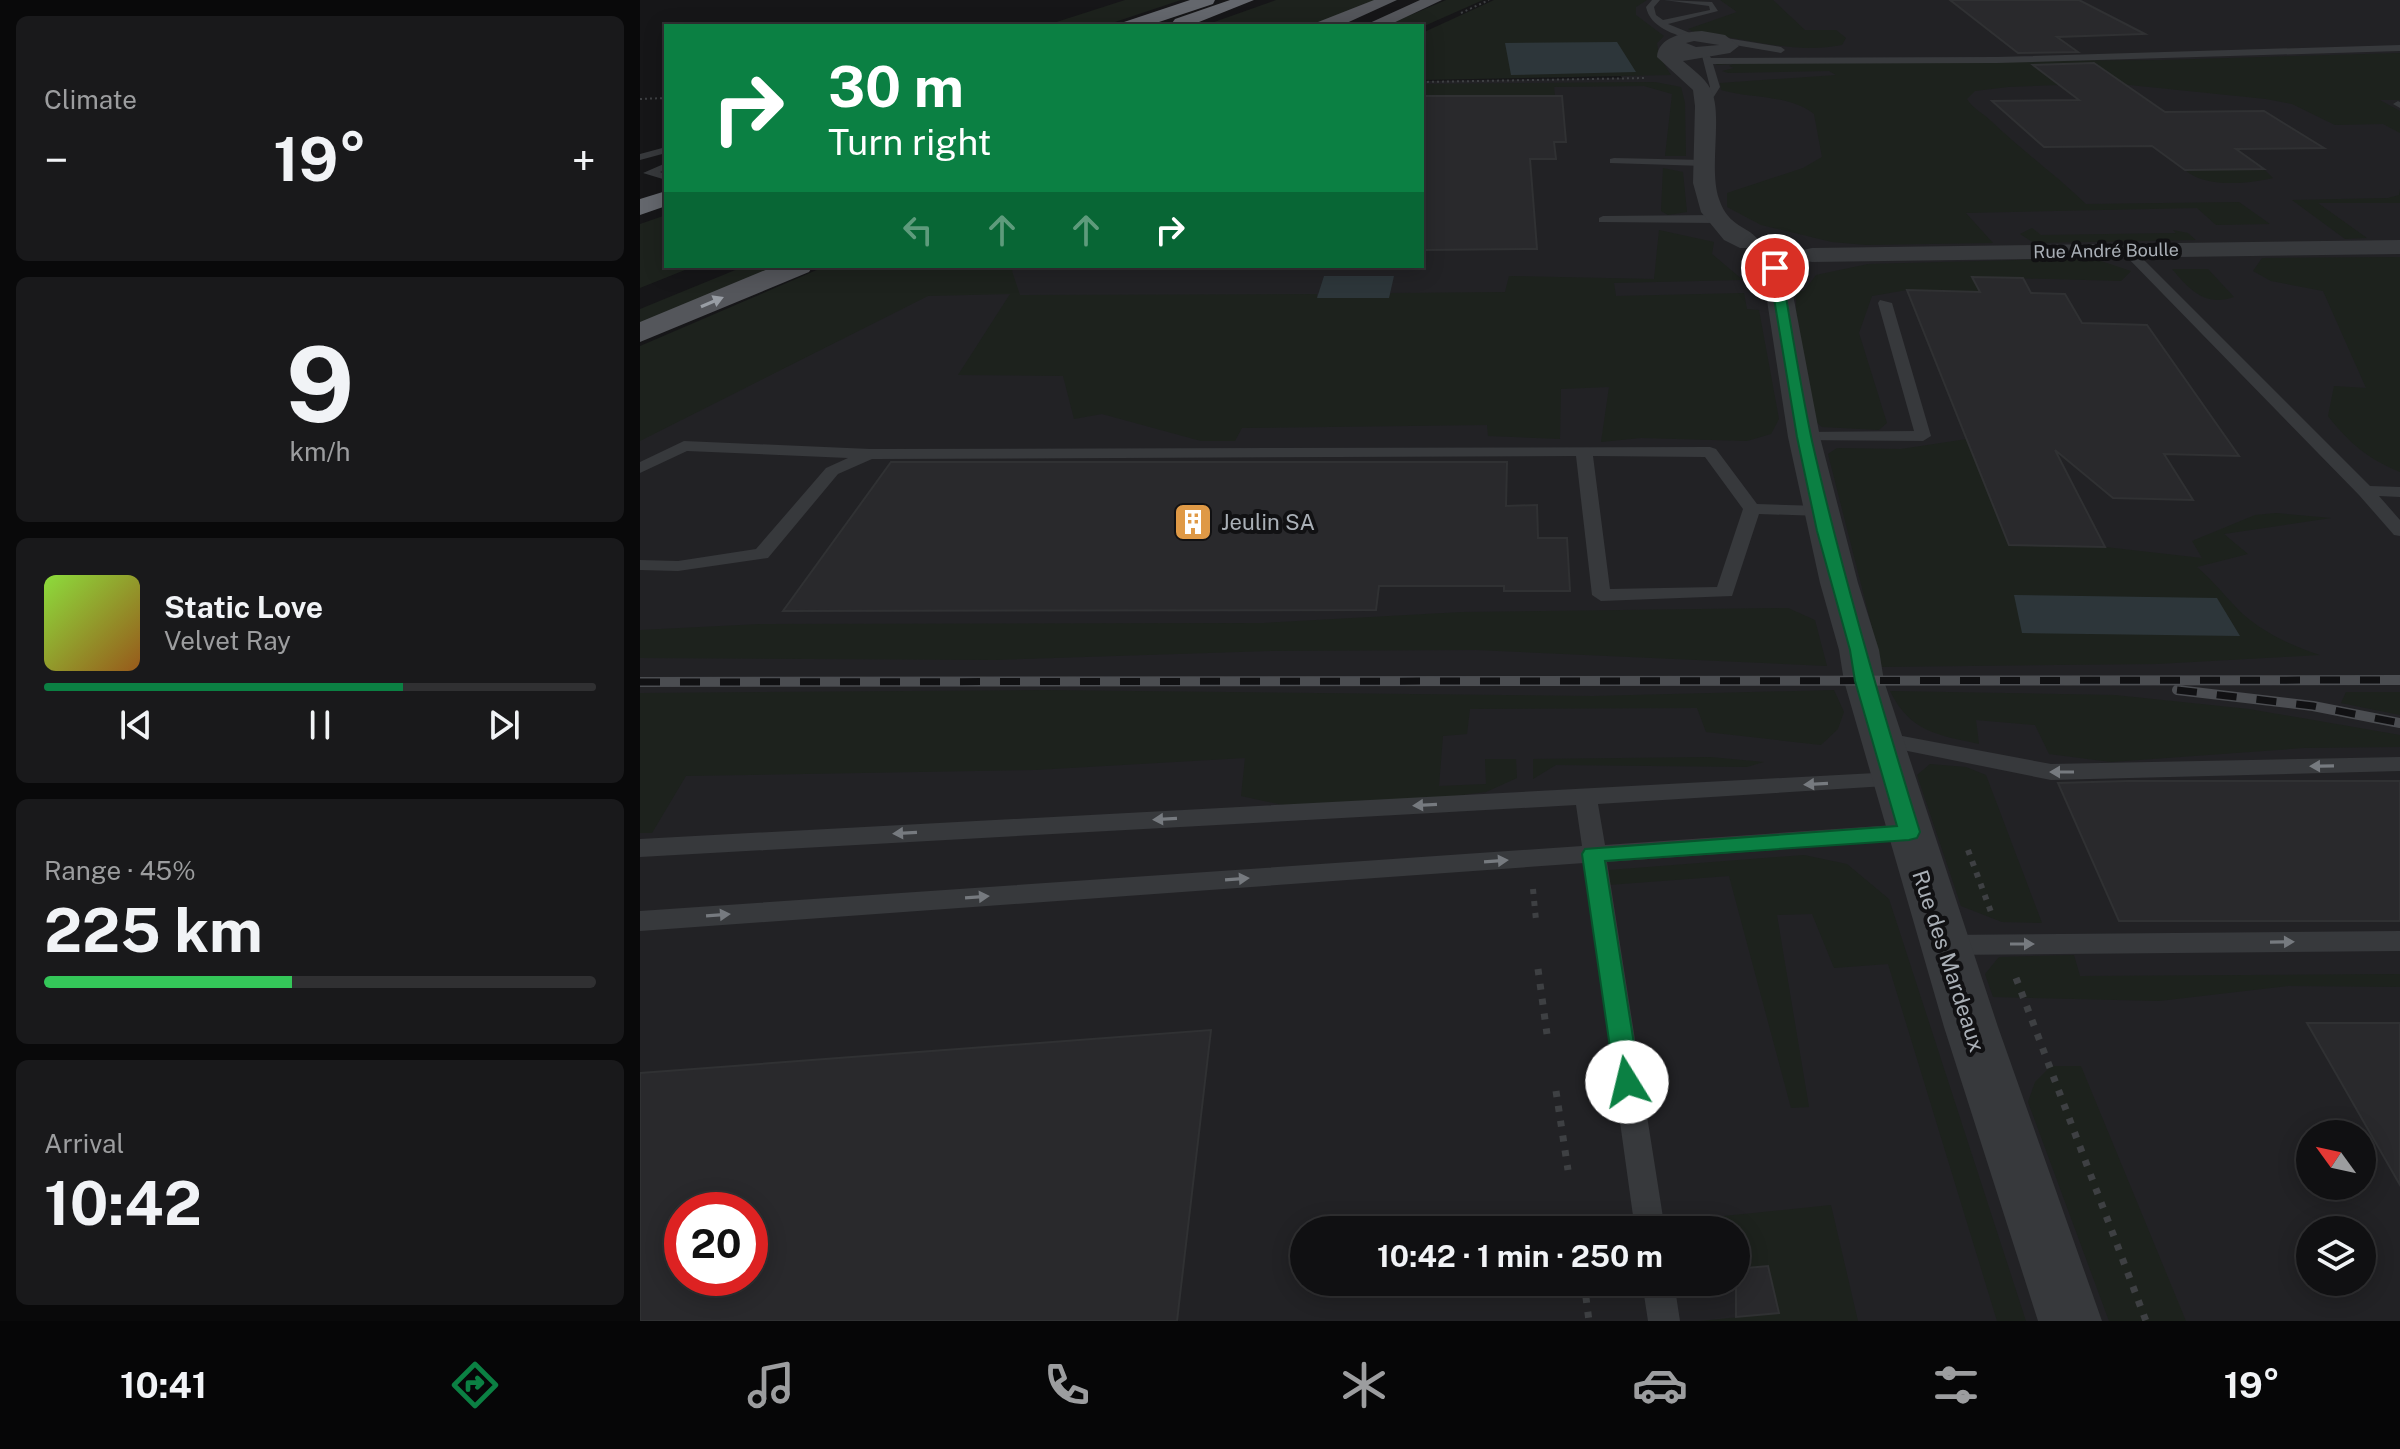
<!DOCTYPE html>
<html lang="en">
<head>
<meta charset="utf-8">
<style>
	:root { --surface:#101012; --page:#19191b; --text:#f1f3f6; --muted:#9c9d9f; --line:#303032; --accent:#0b8043 }
	body { margin:0; font-family:"Public Sans",sans-serif; background:var(--page); color:var(--text); height:100vh; display:flex; flex-direction:column; font-size:30px; white-space:nowrap }
	* { box-sizing:border-box; margin:0 }
	p { font-size:26px; color:var(--muted) }
	.icon { flex:none; width:44px; height:44px; fill:none; stroke:currentColor; stroke-width:2; stroke-linecap:round; stroke-linejoin:round }
	.map { position:relative; flex:1; overflow:hidden }
	.details { display:flex; flex-direction:column; gap:16px; padding:16px; background:#09090a; width:640px }
	.details>* { flex:none }
	.top-card { position:absolute; left:24px; top:24px; width:760px; height:244px; border-radius:0px; box-shadow:0 4px 20px #0003,0 0 0 2px var(--line); background:#0b8043; color:#fff; overflow:hidden }
	.needle { width:52px; rotate:303deg }
	.controls { position:absolute; left:1656px; top:1120px; display:grid; gap:16px }
	.controls a { display:grid; place-items:center; width:80px; height:80px; border-radius:50%; background:var(--surface); box-shadow:0 4px 20px #0003,0 0 0 2px var(--line); font-size:40px }
	.speed { position:absolute; left:24px; top:1192px; display:flex; gap:16px; font-size:40px; font-weight:700; text-align:center }
	.speed>* { display:grid; place-content:center; width:104px; height:104px; border-radius:50%; background:var(--surface); box-shadow:0 4px 20px #0003,0 0 0 2px var(--line); line-height:1 }
	.speed .limit { border:12px solid #d22; background:#fff; color:#111 }
	.pin { position:absolute; display:grid; place-items:center; width:68px; height:68px; color:#fff; margin:-34px; border:4px solid #fff; border-radius:50%; box-shadow:0 2px 8px #0007 }
	.me { position:absolute; width:88px; margin:-44px; rotate:351deg; stroke-linejoin:round; filter:drop-shadow(0 0 6px #0008) }
	.turn { display:flex; align-items:center; gap:28px; height:168px; padding:0 32px; font-size:36px }
	.turn .icon { width:104px; height:104px; stroke-width:2.5 }
	.turn b { display:block; font-size:56px; line-height:68px }
	.lanes { display:flex; align-items:center; height:76px; padding:0 32px; background:#0003; justify-content:center; gap:40px; direction:ltr }
	.lanes .off { opacity:.35 }
	.big { font-size:60px; font-weight:700; line-height:1.1 }
	.details .widget { flex:1; display:flex; flex-direction:column; justify-content:center; gap:12px; min-width:0; padding:0 28px; border-radius:12px; background:var(--page) }
	.details .dial { align-items:center; gap:0 }
	.dial b { font-size:104px; line-height:1 }
	.song { display:flex; align-items:center; gap:24px }
	.cover { width:96px; height:96px; border-radius:12px; background:linear-gradient(135deg,hsl(90 70% 55%),hsl(30 70% 35%)) }
	.played { height:8px; border-radius:4px; background:linear-gradient(90deg,var(--accent) 65%,var(--line) 65%) }
	.keys { display:flex; justify-content:space-around; direction:ltr }
	.heat { display:flex; justify-content:space-between; align-items:center; font-size:44px; direction:ltr }
	.charge { height:12px; border-radius:6px; background:linear-gradient(90deg,#34c759 45%,var(--line) 0) }
	.trip { position:absolute; left:650px; top:1216px; width:460px; height:80px; border-radius:40px; background:var(--surface); box-shadow:0 4px 20px #0003,0 0 0 2px var(--line); font-weight:700; line-height:80px; text-align:center }
	.tabs { display:flex; height:128px; justify-content:space-around; align-items:center; background:#060607; color:var(--muted) }
	.tabs .icon { width:56px; height:56px }
	.tabs .selected { color:var(--accent) }
	.tabs b { font-size:36px; color:var(--text) }
	main { display:flex; flex:1; min-height:0 }
	.map>svg:first-child { display:block }
</style>
</head>
<body>
<main>
<section class="details">
<div class="widget"><p>Climate</p>
<div class="heat"><a>−</a><b class="big">19°</b><a>+</a></div>
</div>
<div class="widget dial"><b>9</b><p>km/h</p></div>
<div class="widget">
<div class="song"><i class="cover"></i><div><b>Static Love</b><p>Velvet Ray</p></div></div>
<div class="played"></div>
<div class="keys"><svg class="icon" aria-label="previous" viewBox="0 0 24 24"><path d="M18 5L8 12l10 7zM5 5v14"/></svg><svg class="icon" aria-label="pause" viewBox="0 0 24 24"><path d="M8 5v14M16 5v14"/></svg><svg class="icon" aria-label="next" viewBox="0 0 24 24"><path d="M6 5l10 7-10 7zM19 5v14"/></svg></div>
</div>
<div class="widget"><p>Range · 45%</p><b class="big">225 km</b><div class="charge"></div></div>
<div class="widget"><p>Arrival</p><b class="big">10:42</b></div>
</section>
<div class="map">
<svg width="1760" height="1321" viewBox="0 0 1760 1321">
	<rect width="100%" height="100%" fill="#161618"/>
	<!-- built -->
	<path fill="#222225" fill-rule="evenodd" d="M 968,0 L 1760,0 L 1760,1321 L 0,1321 L 0,396 L 280,266 L 782,266 L 782,81 L 982,78 L 960,37 ZM 1670,1134 L 1722,1134 L 1722,1186 L 1670,1186 ZM 42,1210 L 110,1210 L 110,1278 L 42,1278 ZM 664,1230 L 1096,1230 L 1096,1282 L 664,1282 ZM 1670,1230 L 1722,1230 L 1722,1282 L 1670,1282 Z"/>
	<!-- green -->
	<path fill="#1d221d" d="M 485,0 L 541,0 L 463,26 L 404,26 Z
		M 636,0 L 739,0 L 672,26 L 563,26 Z
		M 806,0 L 843,0 L 782,27 L 745,26 Z
		M 854,0 L 1007,0 L 996,7 L 996,15 L 1024,36 L 1017,43 L 1019,56 L 1031,75 L 782,80 L 782,33 Z
		M 1080,0 L 1133,0 L 1165,30 L 1196,30 L 1206,38 L 1202,45 C 1152,55 1105,37 1056,33 L 1048,29 L 1097,12 Z
		M 1760,53 L 1760,100 L 1740,100 L 1760,111 L 1760,133 L 1743,124 L 1695,125 L 1652,104 L 1626,99 L 1470,83 L 1368,87 L 1335,91 L 1327,99 C 1334,110 1342,112 1350,120 C 1381,150 1415,174 1446,204 L 1599,202 L 1630,224 L 1576,225 L 1557,208 L 1326,213 L 1353,243 L 1226,245 L 1192,242 L 1121,225 L 1087,207 L 1087,193 L 1163,168 L 1182,157 L 1174,114 C 1148,94 1112,99 1081,90 L 1080,83 L 1196,75 L 1189,71 L 1088,73 L 1082,71 L 1094,68 L 1089,66 L 1093,64 L 1076,65 L 1078,63 L 1521,60 Z
		M 1015,82 L 1041,87 L 1045,103 L 1046,156 L 1025,156 L 1032,94 L 1004,86 L 914,87 L 915,96 L 782,96 L 782,84 Z
		M 1023,168 L 1043,172 L 1047,212 L 1028,215 L 1021,211 Z
		M 1624,169 L 1633,178 C 1608,184 1565,188 1545,170 Z
		M 1760,189 L 1760,203 L 1678,203 L 1727,238 L 1705,239 L 1652,200 L 1748,198 L 1759,195 Z
		M 26,215 L 26,266 L 55,266 L 0,288 L 0,224 Z
		M 1392,228 L 1401,235 L 1536,233 L 1533,230 L 1548,233 L 1556,240 L 1394,243 L 1380,234 Z
		M 1019,230 L 1074,242 L 1072,254 L 1103,280 L 974,283 L 976,296 L 1104,293 L 1107,309 L 1119,310 L 1139,419 L 1131,434 L 1107,441 L 1001,438 L 961,442 L 969,387 L 921,389 L 920,439 L 848,436 L 847,425 L 602,428 L 595,441 L 561,441 L 462,414 L 434,419 L 423,376 L 318,375 L 370,294 L 288,296 L 0,441 L 0,346 L 186,266 L 375,266 L 372,271 L 380,295 L 677,294 L 677,297 L 748,298 L 751,293 L 865,292 L 869,276 L 1014,279 Z
		M 1760,257 L 1760,472 C 1728,459 1709,443 1688,416 L 1694,386 L 1726,388 L 1683,291 L 1631,281 L 1613,271 L 1622,258 Z
		M 1452,258 L 1491,271 L 1481,281 L 1333,277 L 1340,292 L 1267,290 L 1232,296 L 1219,333 L 1247,423 L 1239,430 L 1182,427 L 1175,421 L 1156,313 L 1156,291 L 1164,291 L 1176,275 L 1228,264 Z
		M 105,266 L 141,266 L 0,324 L 0,309 Z
		M 1532,269 L 1568,269 L 1594,297 C 1565,307 1550,290 1532,269 Z
		M 1327,439 L 1369,545 L 1465,547 L 1562,558 L 1552,541 L 1615,515 L 1636,513 L 1691,518 L 1584,534 L 1608,554 L 1557,567 C 1571,579 1581,591 1593,604 C 1615,629 1649,645 1680,655 L 1517,664 L 1242,667 L 1188,454 L 1197,448 L 1261,449 Z
		M 1148,608 L 1175,620 L 1187,666 L 836,650 L 630,651 L 355,660 L 0,658 L 0,630 L 120,624 L 623,623 L 822,612 Z
		M 403,690 L 953,696 L 1194,690 L 1204,712 L 1198,729 L 1181,745 L 1066,732 L 1057,708 L 830,709 L 827,734 L 803,736 L 799,786 L 846,784 L 845,759 L 876,759 L 877,778 L 846,792 L 799,798 L 643,805 L 601,796 L 605,758 L 395,770 L 46,776 L 12,833 L 0,833 L 0,693 Z
		M 1250,691 L 1475,695 L 1609,709 L 1760,735 L 1760,747 L 1664,748 L 1471,762 L 1409,754 L 1395,725 L 1336,720 L 1339,744 C 1298,735 1270,732 1250,691 Z
		M 1706,692 L 1760,692 L 1760,715 L 1701,703 Z
		M 1070,757 L 1124,762 L 1107,767 L 916,765 L 893,779 L 893,759 Z
		M 1290,764 L 1326,767 L 1346,775 L 1402,923 L 1362,922 L 1321,906 L 1277,775 Z
		M 1164,855 L 1207,864 L 1249,899 L 1386,1321 L 1357,1321 L 1248,964 L 1194,968 L 1172,914 L 1137,915 L 1169,1107 L 1151,1108 L 1089,876 L 968,885 L 969,870 Z
		M 1434,955 L 1440,976 L 1760,974 L 1760,987 L 1648,986 L 1519,1001 L 1353,997 L 1345,974 L 1359,957 Z
		M 1411,1066 L 1441,1066 L 1546,1321 L 1469,1321 L 1388,1102 L 1395,1082 Z
		M 1191,1205 L 1218,1321 L 1060,1321 L 1139,1313 L 1129,1267 L 1096,1269 L 1096,1230 L 1035,1230 L 1035,1221 Z"/>
	<!-- water -->
	<path fill="#2d363a" d="M 977,42 L 996,72 L 871,75 L 865,43 Z
		M 684,276 L 754,276 L 749,298 L 677,298 Z
		M 1374,595 L 1577,598 L 1600,636 L 1382,633 Z"/>
	<!-- building -->
	<path fill="#29292c" stroke="#303133" stroke-width="2" fill-rule="evenodd" d="M 1310,0 L 1439,0 L 1505,34 L 1417,37 L 1438,52 L 1378,53 Z
		M 1454,63 L 1525,112 L 1624,111 L 1684,148 L 1596,149 L 1624,169 L 1545,170 L 1512,146 L 1404,147 L 1352,101 L 1439,100 L 1393,65 Z
		M 782,96 L 922,96 L 926,142 L 914,142 L 916,159 L 890,159 L 897,249 L 782,250 Z
		M 1332,277 L 1383,278 L 1391,293 L 1425,294 L 1442,323 L 1507,325 L 1599,456 L 1524,454 L 1553,500 L 1473,498 L 1415,450 L 1465,547 L 1369,545 L 1267,290 L 1340,292 Z
		M 251,462 L 867,462 L 866,506 L 897,505 L 898,538 L 927,538 L 930,591 L 864,591 L 864,586 L 739,586 L 736,610 L 143,611 Z
		M 1488,781 L 1760,781 L 1760,921 L 1479,921 L 1418,783 Z
		M 1667,1023 L 1760,1023 L 1760,1185 Z
		M 571,1030 L 537,1321 L 0,1321 L 0,1073 ZM 42,1210 L 110,1210 L 110,1278 L 42,1278 Z
		M 1128,1266 L 1139,1313 L 1096,1317 L 1096,1269 Z"/>
	<g fill="none" stroke-linecap="round" stroke-linejoin="round">
		<!-- path-far2 -->
		<path stroke="#3e4043" stroke-width="2" stroke-dasharray="2 3" stroke-linecap="butt" d="M 821,13 L 849,0
			M 782,82 L 1005,78
			M 0,99 L 26,98"/>
		<!-- path-far1 -->
		<path stroke="#3e4043" stroke-width="6" stroke-dasharray="5 7" stroke-linecap="butt" d="M 1328,850 L 1351,912
			M 893,889 L 896,920"/>
		<!-- path -->
		<path stroke="#3e4043" stroke-width="7" stroke-dasharray="6 9" stroke-linecap="butt" d="M 898,969 L 907,1034
			M 1376,978 L 1506,1321
			M 916,1091 L 928,1170
			M 944,1282 L 949,1321"/>
		<!-- lane -->
		<path fill="#37393c" fill-rule="evenodd" d="M 1012,0 L 1020,0 L 1014,7 L 1016,15 L 1023,20 L 1070,10 L 1069,6 L 1024,0 L 1072,2 L 1078,11 L 1028,24 L 1055,35 L 1052,39 C 1034,35 1010,27 1006,7 Z
			M 1086,38 L 1141,47 L 1145,50 L 1141,53 L 1083,43 Z
			M 1760,45 L 1760,51 L 1357,63 L 1073,64 L 1080,87 L 1068,106 L 1060,104 L 1070,87 L 1061,52 L 1065,49 L 1071,58 L 1357,57 Z
			M 1758,101 L 1760,102 L 1760,108 L 1753,104 Z
			M 26,147 L 26,153 L 0,160 L 0,154 Z
			M 974,158 L 1064,160 L 1069,163 L 1064,166 L 970,163 L 970,159 Z
			M 26,163 L 26,170 L 20,172 L 26,174 L 26,180 L 3,173 Z
			M 963,216 L 1075,215 L 1081,219 L 1075,223 L 959,222 L 959,218 Z
			M 1484,248 L 1492,248 L 1730,486 L 1760,487 L 1760,497 L 1739,496 L 1760,520 L 1760,536 L 1754,535 L 1719,495 L 1484,254 Z
			M 1240,300 L 1252,303 L 1291,436 L 1283,441 L 1158,440 L 1158,434 L 1164,432 L 1274,431 L 1238,303 Z
			M 44,441 L 230,449 L 1070,447 L 1076,449 L 1117,504 L 1181,506 L 1190,511 L 1181,516 L 1119,514 L 1092,596 L 961,601 L 952,595 L 936,456 L 232,459 L 198,474 L 128,558 L 38,571 L 0,570 L 0,560 L 38,561 L 116,549 L 186,468 L 208,458 L 47,451 L 0,473 L 0,462 ZM 953,456 L 1065,457 L 1103,509 L 1077,587 L 970,589 Z
			M 1241,732 L 1411,764 L 1760,757 L 1760,771 L 1411,780 L 1233,744 L 1230,739 L 1233,734 Z
			M 1254,772 L 1262,775 L 1265,780 L 1262,785 L 958,804 L 965,845 L 1269,824 L 1277,826 L 1281,832 L 1277,838 L 1269,840 L 967,862 L 1025,1230 L 995,1230 L 944,863 L 0,931 L 0,911 L 942,846 L 936,805 L 0,857 L 0,839 Z
			M 1760,931 L 1760,951 L 1304,955 L 1295,952 L 1291,945 L 1295,938 L 1304,935 Z
			M 1002,1282 L 1034,1282 L 1040,1321 L 1008,1321 Z"/>
		<!-- street -->
		<path fill="#37393c" fill-rule="evenodd" d="M 1062,31 L 1085,35 L 1099,46 L 1090,53 L 1043,61 C 1052,69 1064,77 1070,88 C 1084,112 1068,167 1079,199 C 1089,229 1108,224 1121,243 L 1118,248 L 1100,248 L 1084,240 L 1061,212 L 1053,183 L 1055,106 L 1053,90 L 1017,57 C 1018,37 1044,32 1062,31 ZM 1054,41 L 1079,45 L 1056,47 L 1046,43 Z
			M 1760,240 L 1760,254 L 1172,262 L 1163,260 L 1160,255 L 1163,250 L 1172,248 Z
			M 1135,260 L 1144,263 L 1148,268 L 1180,437 L 1218,583 L 1239,650 L 1244,681 L 1358,1027 L 1462,1321 L 1398,1321 L 1304,1027 L 1204,681 L 1199,650 L 1180,583 L 1148,437 L 1122,268 L 1126,263 Z"/>
		<!-- primary -->
		<path fill="#54565b" fill-rule="evenodd" d="M 734,0 L 757,0 L 700,26 L 675,26 L 678,22 Z
			M 780,0 L 802,0 L 747,26 L 723,26 Z
			M 135,266 L 173,266 L 169,272 L 0,342 L 0,322 Z"/>
		<!-- highway -->
		<path fill="#64676d" fill-rule="evenodd" d="M 550,0 L 575,0 L 573,4 L 507,26 L 481,26 L 484,22 Z
			M 590,0 L 614,0 L 549,26 L 534,26 L 532,23 L 535,19 Z
			M 26,191 L 26,206 L 0,215 L 0,199 Z"/>
		<!-- rail casing -->
		<g stroke="#4b4d51" stroke-width="10">
			<path id="rail" d="M 0,682 L 1760,680
				M 1537,690 L 1673,706 L 1760,723"/>
		</g>
		<!-- rail -->
		<use href="#rail" stroke="#111113" stroke-width="7" stroke-dasharray="20" stroke-linecap="butt"/>
	</g>
	<!-- one-way arrows -->
	<defs><path id="oneway-solid" d="M-6-.8H1V-3.2L6.5 0L1 3.2V.8H-6Z" transform="scale(2)"/></defs>
	<use fill="#989da4" href="#oneway-solid" transform="translate(72 302) rotate(-23)"/>
	<g fill="#767a7f">
		<use href="#oneway-solid" transform="translate(1682 766) rotate(179)"/>
		<use href="#oneway-solid" transform="translate(1422 772) rotate(180)"/>
		<use href="#oneway-solid" transform="translate(1176 784) rotate(177)"/>
		<use href="#oneway-solid" transform="translate(785 805) rotate(177)"/>
		<use href="#oneway-solid" transform="translate(525 819) rotate(177)"/>
		<use href="#oneway-solid" transform="translate(265 833) rotate(177)"/>
		<use href="#oneway-solid" transform="translate(856 861) rotate(-4)"/>
		<use href="#oneway-solid" transform="translate(597 879) rotate(-4)"/>
		<use href="#oneway-solid" transform="translate(337 897) rotate(-4)"/>
		<use href="#oneway-solid" transform="translate(78 915) rotate(-4)"/>
		<use href="#oneway-solid" transform="translate(1642 942) rotate(-1)"/>
		<use href="#oneway-solid" transform="translate(1382 944)"/>
	</g>
	<!-- route -->
	<path fill="#0b8043" stroke="#07532c" stroke-width="2" d="M 1135,264 L 1141,268 C 1151,325 1160,384 1172,441 C 1202,573 1240,703 1280,832 L 1277,838 L 1269,840 L 965,861 L 1000,1082 L 996,1090 L 987,1093 L 978,1090 L 975,1082 L 942,854 L 945,849 L 1257,826 L 1215,681 L 1210,650 L 1177,531 L 1157,437 L 1129,268 Z"/>
	<!-- icons -->
	<defs>
		<g id="building-square" transform="scale(2)"><rect x="-9" y="-9" width="18" height="18" rx="4" fill="#df9946" stroke="#111113"/><path d="M-4-6H4V6H1V3H-1V6H-4ZM-2.5-4.3h1.7v1.8h-1.7ZM.8-4.3h1.7v1.8H.8ZM-2.5-1h1.7V.8h-1.7ZM.8-1h1.7V.8H.8Z" fill="#fff"/></g>
	</defs>
	<g fill-rule="evenodd">
		<use href="#building-square" x="553" y="522"/>
	</g>
	<g text-anchor="middle" stroke-width="8" stroke-linejoin="round" paint-order="stroke">
		<!-- far-street labels -->
		<g font-size="18" fill="#a9afb6" stroke="#111113">
			<text transform="translate(1466 251) rotate(-1)" y="6">Rue André Boulle</text>
		</g>
		<!-- poi labels -->
		<g font-size="22" fill="#a9afb6" stroke="#111113" text-anchor="start">
			<text x="581" y="530">Jeulin SA</text>
		</g>
		<!-- street labels -->
		<g font-size="22" fill="#a9afb6" stroke="#111113">
			<text transform="translate(1309 961) rotate(72)" y="8">Rue des Mardeaux</text>
		</g>
	</g>
</svg>
<div class="controls">
<a><svg class="needle" viewBox="-14 -14 28 28"><path d="M0-13l5 13h-10z" fill="#e53935"/><path d="M0 13l5-13h-10z" fill="#9c9d9f"/></svg></a>
<a><svg class="icon" aria-label="layers" viewBox="0 0 24 24"><path d="M12 4l9 5-9 5-9-5zM3 14l9 5 9-5"/></svg></a>
</div>
<div class="speed"><div class="limit">20</div></div>
<div class="pin" style="left:1135px;top:268px;background:#d93025"><svg class="icon" aria-label="arrive" viewBox="0 0 24 24"><path d="M6 21V4h12l-3 4 3 4H6"/></svg></div>
<svg class="me" style="left:987px;top:1082px" viewBox="-20 -20 40 40"><circle r="19" fill="#fff"/><path d="M0-13L10 11 0 6-10 11z" fill="#0b8043"/></svg>
<div class="trip">10:42 · 1 min · 250 m</div>
<div class="top-card">
<div class="turn"><svg class="icon" aria-label="right" viewBox="0 0 24 24"><path d="M7 20v-9h11M14 6l5 5-5 5"/></svg><div><b>30 m</b>Turn right</div></div>
<div class="lanes"><svg class="icon off" aria-label="left" viewBox="0 0 24 24"><path d="M17 20v-9H6M10 6l-5 5 5 5"/></svg><svg class="icon off" aria-label="ahead" viewBox="0 0 24 24"><path d="M12 20V5M6 11l6-6 6 6"/></svg><svg class="icon off" aria-label="ahead" viewBox="0 0 24 24"><path d="M12 20V5M6 11l6-6 6 6"/></svg><svg class="icon" aria-label="right" viewBox="0 0 24 24"><path d="M7 20v-9h11M14 6l5 5-5 5"/></svg></div>
</div>
</div>
</main>
<nav class="tabs">
<b>10:41</b>
<svg class="icon selected" aria-label="directions" viewBox="0 0 24 24"><path d="M12 3l9 9-9 9-9-9zM9 14v-3h6M13 9l2 2-2 2"/></svg>
<svg class="icon" aria-label="music" viewBox="0 0 24 24"><path d="M9 18V5l10-2v13"/><circle cx="6" cy="18" r="3"/><circle cx="16" cy="16" r="3"/></svg>
<svg class="icon" aria-label="phone" viewBox="0 0 24 24"><path d="M5 4h4l2 5-3 2q2 4 5 5l2-3 5 2v4C11 20 4 13 5 4z"/></svg>
<svg class="icon" aria-label="climate" viewBox="0 0 24 24"><path d="M12 3v18M4 7l16 10M4 17L20 7"/></svg>
<svg class="icon" aria-label="car" viewBox="0 0 24 24"><path d="M5 17H2v-5l4-1 3-4h7l3 4 3 1v5h-3M9 17h6M6 11h13"/><circle cx="7" cy="17" r="2"/><circle cx="17" cy="17" r="2"/></svg>
<svg class="icon" aria-label="filters" viewBox="0 0 24 24"><path d="M4 7h16M4 17h16"/><circle cx="9" cy="7" r="2"/><circle cx="15" cy="17" r="2"/></svg>
<b>19°</b>
</nav>
</body>
</html>
